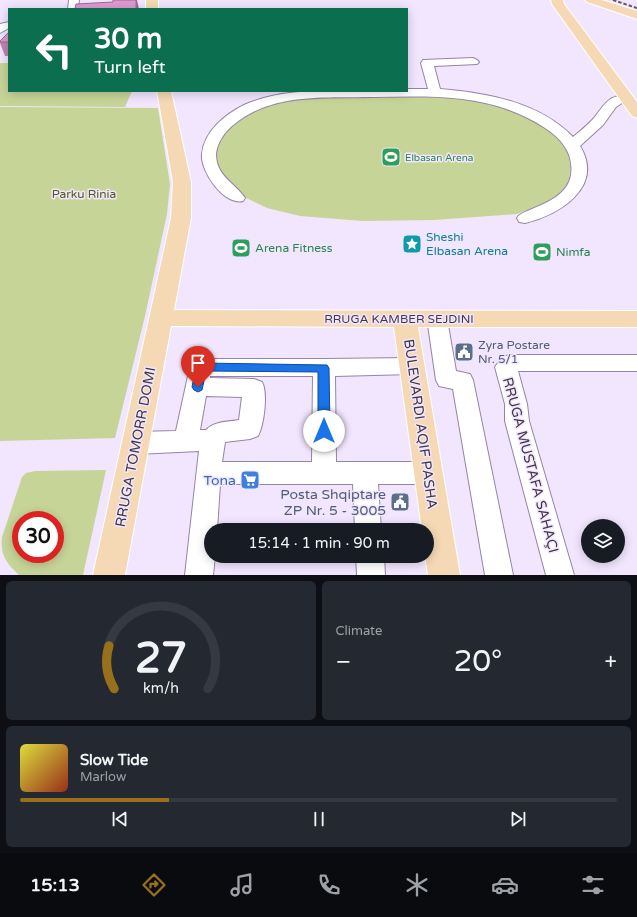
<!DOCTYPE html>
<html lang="en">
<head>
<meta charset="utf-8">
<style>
	:root { --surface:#171b24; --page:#242831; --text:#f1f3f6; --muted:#9ea1a6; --line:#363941; --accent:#98701c }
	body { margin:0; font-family:"Varela Round",sans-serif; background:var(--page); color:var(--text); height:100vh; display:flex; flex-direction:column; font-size:15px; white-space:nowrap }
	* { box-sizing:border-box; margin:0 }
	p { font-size:13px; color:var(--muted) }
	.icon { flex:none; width:22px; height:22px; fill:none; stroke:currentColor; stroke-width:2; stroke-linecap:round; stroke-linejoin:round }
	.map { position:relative; height:575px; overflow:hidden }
	.sheet { display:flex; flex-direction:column; gap:6px; padding:6px; background:#0d0f14; flex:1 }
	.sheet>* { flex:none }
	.banner { position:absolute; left:8px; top:8px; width:400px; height:84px; border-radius:0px; box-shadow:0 2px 10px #0003; background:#0b6e4f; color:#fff; overflow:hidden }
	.fabs { position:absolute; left:581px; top:519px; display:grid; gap:8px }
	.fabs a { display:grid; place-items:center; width:44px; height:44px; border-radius:50%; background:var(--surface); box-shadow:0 2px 10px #0003; font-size:20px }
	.speed { position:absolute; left:12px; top:511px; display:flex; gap:8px; font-size:20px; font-weight:700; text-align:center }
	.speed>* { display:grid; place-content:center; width:52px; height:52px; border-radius:50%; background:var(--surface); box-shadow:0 2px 10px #0003; line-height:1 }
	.speed .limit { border:6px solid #d22; background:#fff; color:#111 }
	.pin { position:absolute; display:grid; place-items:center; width:34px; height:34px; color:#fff; margin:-41px -17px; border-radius:50% 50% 50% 0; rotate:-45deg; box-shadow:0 0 4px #0007 }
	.pin .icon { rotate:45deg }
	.me { position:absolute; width:44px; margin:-22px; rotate:0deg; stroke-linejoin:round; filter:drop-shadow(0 0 3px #0008) }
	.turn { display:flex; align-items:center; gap:14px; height:84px; padding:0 20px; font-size:18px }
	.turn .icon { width:52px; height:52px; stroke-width:2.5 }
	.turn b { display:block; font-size:28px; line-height:34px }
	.big { font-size:30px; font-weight:600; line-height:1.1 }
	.sheet .card { flex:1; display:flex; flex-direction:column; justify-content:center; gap:6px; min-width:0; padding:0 14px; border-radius:6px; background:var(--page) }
	.sheet .dial { align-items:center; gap:0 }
	.dial svg { height:104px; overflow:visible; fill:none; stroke:var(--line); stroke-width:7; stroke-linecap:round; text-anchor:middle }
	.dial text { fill:var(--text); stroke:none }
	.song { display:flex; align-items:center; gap:12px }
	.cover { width:48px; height:48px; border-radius:6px; background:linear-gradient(135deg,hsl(60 70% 55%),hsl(10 70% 35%)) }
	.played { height:4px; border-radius:2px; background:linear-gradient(90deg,var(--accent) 25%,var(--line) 25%) }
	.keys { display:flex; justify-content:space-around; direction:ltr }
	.heat { display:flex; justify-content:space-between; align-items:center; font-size:22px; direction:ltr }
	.sheet .tiles { flex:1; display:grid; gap:6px; grid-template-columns:1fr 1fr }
	.card:last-child { grid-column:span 2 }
	.trip { position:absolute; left:204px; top:523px; width:230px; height:40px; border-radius:20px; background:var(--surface); box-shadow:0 2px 10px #0003; font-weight:600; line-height:40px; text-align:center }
	.menu { display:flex; height:64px; justify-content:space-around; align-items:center; background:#090b0e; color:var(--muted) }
	.menu .icon { width:28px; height:28px }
	.menu .active { color:var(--accent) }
	.menu b { font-size:18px; color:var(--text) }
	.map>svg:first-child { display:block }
</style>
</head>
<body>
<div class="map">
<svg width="637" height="575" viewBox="0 0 637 575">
	<rect width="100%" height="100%" fill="#f2e5fe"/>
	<!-- green -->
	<path fill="#c7d498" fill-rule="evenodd" d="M 0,63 L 9,63 L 9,91 L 132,91 L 125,107 L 0,106 Z
		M 321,96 L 457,97 L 501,104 L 551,129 L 568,152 L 571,168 L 568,183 L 556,197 L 547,203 L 517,214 L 434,220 L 363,221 L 300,216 L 267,208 L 240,195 L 221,177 L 213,153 L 225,128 L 265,104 Z
		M 0,107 L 158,108 L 170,184 L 167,214 L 145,316 L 115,438 L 0,441 Z
		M 106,470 L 83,575 L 19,575 C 6,563 0,555 2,537 L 22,477 L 26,473 L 35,471 ZM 21,520 L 55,520 L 55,554 L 21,554 Z"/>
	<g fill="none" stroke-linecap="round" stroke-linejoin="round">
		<!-- minor casing -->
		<g stroke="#9585a3" stroke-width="2">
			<path id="minor" d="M 69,0 L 79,0 L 78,9 L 68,9 Z
				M 9,22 L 9,28 L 0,33 L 0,24 Z
				M 473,58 L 477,60 L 479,62 L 477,64 L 434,66 L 440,89 C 487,93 539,102 573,137 C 580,131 588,125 594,118 C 606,103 610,92 632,97 L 633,100 L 632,103 L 622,103 L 616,107 L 603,125 L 580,146 C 605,187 559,215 525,223 L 519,222 L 517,218 C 520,213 526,212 532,209 C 547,203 568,194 571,175 C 574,154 562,139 545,128 C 492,93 434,96 373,97 C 325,98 271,92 232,126 C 224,133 217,143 216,154 C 216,176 235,183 245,198 L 243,201 C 224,206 200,171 202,154 C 204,131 226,114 244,105 C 275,91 307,91 340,91 C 362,91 385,91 407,91 L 407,89 L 428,89 L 421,63 L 423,60 Z
				M 438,318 L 445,320 L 448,325 L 456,371 L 470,374 L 473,380 L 513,575 L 485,575 L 453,389 L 439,386 L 436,380 L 428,325 L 431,320 Z
				M 510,355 L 637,355 L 637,371 L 518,371 L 527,404 L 529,421 L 574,575 L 546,575 L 505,421 L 505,404 L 495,367 L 502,357 Z
				M 412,358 L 420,360 L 423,366 L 420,372 L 412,374 L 335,376 L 336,462 L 428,462 L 437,465 L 440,473 L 437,481 L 428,484 L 378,484 L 381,530 L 355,530 L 353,484 L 220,484 L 217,530 L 211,530 L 211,556 L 215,556 L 213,575 L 185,575 L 199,451 L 137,454 L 129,450 L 125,443 L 129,436 L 137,432 L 176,431 L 190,367 L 193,361 L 201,359 L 324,359 ZM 210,376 L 313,376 L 312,462 L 222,462 L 225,442 L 250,439 L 258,436 C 264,425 268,393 262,382 L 254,379 L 210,378 ZM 206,396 L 242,397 L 239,420 C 228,422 214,421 206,430 L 200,430 Z
				M 356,556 L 384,556 L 385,575 L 357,575 Z"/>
		</g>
		<!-- major casing -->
		<g stroke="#fff" stroke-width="2">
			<path id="major" d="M 146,0 L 158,0 L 158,9 L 146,9 Z
				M 551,0 L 563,0 L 564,4 L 637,102 L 637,118 L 632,116 L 552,4 Z
				M 585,0 L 602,0 L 637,11 L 637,19 L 587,2 Z
				M 157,91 L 171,91 L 191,182 L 191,218 L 174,310 L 637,311 L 637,327 L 418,327 L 460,575 L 428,575 L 425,556 L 427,556 L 427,530 L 422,530 L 394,327 L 171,326 L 125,575 L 93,575 L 171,218 L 173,182 Z"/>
		</g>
		<!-- minor -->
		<use href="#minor" fill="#fff" fill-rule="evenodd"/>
		<!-- major -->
		<use href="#major" fill="#f5d9b5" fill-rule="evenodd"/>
		<!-- rail -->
		<path stroke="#615968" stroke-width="2" stroke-dasharray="3.5 2" stroke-linecap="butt" d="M 613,0 L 637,8"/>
	</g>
	<!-- wall -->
	<path fill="#c184b3" d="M 9,32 L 9,56 L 5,56 L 0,43 L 0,41 Z"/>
	<!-- shaded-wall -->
	<path fill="#9d6b92" d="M 136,0 L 137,0 L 139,9 L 136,9 Z"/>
	<!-- building -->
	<path fill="#e099d0" stroke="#9d6b92" d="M 113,0 L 136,0 L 136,9 L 75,9 L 76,4 L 113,2 Z
		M 9,32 L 9,42 L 0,42 L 0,41 Z"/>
	<!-- route -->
	<path fill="#1a73e8" stroke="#114b97" d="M 202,363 L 327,365 L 329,368 L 330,431 L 328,434 L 324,435 L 320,434 L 318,431 L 318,372 L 206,371 L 202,390 L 198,392 L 194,390 L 192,387 L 196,367 L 198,364 Z"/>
	<!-- icons -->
	<defs>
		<g id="stadium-square" transform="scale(1)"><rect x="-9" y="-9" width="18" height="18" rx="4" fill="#2e9e5b" stroke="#f2e5fe"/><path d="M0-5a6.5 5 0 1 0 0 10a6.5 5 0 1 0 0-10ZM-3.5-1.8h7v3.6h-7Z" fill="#fff"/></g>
		<g id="sight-square" transform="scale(1)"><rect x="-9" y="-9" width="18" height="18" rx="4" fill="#0f9aa8" stroke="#f2e5fe"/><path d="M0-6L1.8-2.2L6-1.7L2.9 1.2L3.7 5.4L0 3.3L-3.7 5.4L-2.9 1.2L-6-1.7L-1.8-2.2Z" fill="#fff"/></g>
		<g id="civic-square" transform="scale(1)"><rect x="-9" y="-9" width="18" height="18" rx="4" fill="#5c6f8a" stroke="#f2e5fe"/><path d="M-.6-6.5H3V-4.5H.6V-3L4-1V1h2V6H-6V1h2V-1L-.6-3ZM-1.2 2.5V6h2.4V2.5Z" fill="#fff"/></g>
		<g id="supermarket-square" transform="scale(1)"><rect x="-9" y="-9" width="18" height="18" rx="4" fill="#3f7fe0" stroke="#f2e5fe"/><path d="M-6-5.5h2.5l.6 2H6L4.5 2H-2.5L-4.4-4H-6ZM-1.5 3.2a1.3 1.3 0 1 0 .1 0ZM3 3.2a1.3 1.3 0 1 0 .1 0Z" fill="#fff"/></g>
	</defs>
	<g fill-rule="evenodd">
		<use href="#stadium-square" x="391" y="157"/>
		<use href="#sight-square" x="412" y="244"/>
		<use href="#stadium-square" x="241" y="248"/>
		<use href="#stadium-square" x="542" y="252"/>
		<use href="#civic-square" x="464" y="352"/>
		<use href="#supermarket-square" x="250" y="480"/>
		<use href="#civic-square" x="400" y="502"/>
	</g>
	<g text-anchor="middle" stroke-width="3" stroke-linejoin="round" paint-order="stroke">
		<!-- far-leisure labels -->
		<g font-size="10" fill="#27864d" stroke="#f2e5fe" text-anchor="start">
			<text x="405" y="161">Elbasan Arena</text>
		</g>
		<!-- park labels -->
		<g font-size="12" fill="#505a1e" stroke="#f2e5fe">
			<text x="84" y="198">Parku Rinia</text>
		</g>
		<!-- culture labels -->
		<g font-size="12" fill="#0d838f" stroke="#f2e5fe" text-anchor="start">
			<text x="426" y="241">Sheshi<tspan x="426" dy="14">Elbasan Arena</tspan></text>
		</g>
		<!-- leisure labels -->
		<g font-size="12" fill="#27864d" stroke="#f2e5fe" text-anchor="start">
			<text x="255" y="252">Arena Fitness</text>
			<text x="556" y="256">Nimfa</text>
		</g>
		<!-- street labels -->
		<g font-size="12" fill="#3e3744" stroke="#f2e5fe">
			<text x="399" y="323">RRUGA KAMBER SEJDINI</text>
		</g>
		<!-- service labels -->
		<g font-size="12" fill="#4e5e75" stroke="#f2e5fe" text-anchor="start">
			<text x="478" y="349">Zyra Postare<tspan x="478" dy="14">Nr. 5/1</tspan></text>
		</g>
		<!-- near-street labels -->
		<g font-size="14" fill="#3e3744" stroke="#f2e5fe">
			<text transform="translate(421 424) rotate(82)" y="5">BULEVARDI AQIF PASHA</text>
			<text transform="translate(135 447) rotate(-79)" y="5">RRUGA TOMORR DOMI</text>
			<text transform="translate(531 465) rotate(75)" y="5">RRUGA MUSTAFA SAHAÇI</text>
		</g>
		<!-- near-shop labels -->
		<g font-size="14" fill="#366cbe" stroke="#f2e5fe" text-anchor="end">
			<text x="236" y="485">Tona</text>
		</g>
		<!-- near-service labels -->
		<g font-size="14" fill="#4e5e75" stroke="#f2e5fe" text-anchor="end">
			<text x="386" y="499">Posta Shqiptare<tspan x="386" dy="16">ZP Nr. 5 - 3005</tspan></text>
		</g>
	</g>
</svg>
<div class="fabs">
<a><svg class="icon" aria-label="layers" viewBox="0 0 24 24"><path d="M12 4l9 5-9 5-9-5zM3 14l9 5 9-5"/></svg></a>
</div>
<div class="speed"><div class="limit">30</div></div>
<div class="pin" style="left:198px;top:387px;background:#d93025"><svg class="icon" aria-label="arrive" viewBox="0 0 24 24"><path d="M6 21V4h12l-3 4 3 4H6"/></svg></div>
<svg class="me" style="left:324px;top:431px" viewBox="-20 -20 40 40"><circle r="19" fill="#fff"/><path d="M0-13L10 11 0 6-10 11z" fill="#1a73e8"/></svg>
<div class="trip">15:14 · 1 min · 90 m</div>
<div class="banner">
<div class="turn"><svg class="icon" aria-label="left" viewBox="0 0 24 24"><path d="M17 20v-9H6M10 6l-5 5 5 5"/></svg><div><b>30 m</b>Turn left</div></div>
</div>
</div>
<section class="sheet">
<div class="tiles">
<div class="card dial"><svg viewBox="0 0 100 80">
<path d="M14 69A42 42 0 1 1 86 69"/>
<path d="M14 69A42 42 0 0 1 10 36" stroke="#98701c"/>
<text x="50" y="56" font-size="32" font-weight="700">27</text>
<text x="50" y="72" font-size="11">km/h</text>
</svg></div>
<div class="card"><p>Climate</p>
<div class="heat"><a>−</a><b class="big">20°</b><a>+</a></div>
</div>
<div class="card">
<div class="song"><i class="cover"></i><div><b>Slow Tide</b><p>Marlow</p></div></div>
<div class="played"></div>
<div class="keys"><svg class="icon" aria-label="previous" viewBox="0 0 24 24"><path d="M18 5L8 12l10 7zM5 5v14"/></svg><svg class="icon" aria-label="pause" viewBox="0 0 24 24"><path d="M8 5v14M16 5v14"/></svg><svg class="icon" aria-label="next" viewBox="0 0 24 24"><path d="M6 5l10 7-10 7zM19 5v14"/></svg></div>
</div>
</div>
</section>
<nav class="menu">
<b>15:13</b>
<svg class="icon active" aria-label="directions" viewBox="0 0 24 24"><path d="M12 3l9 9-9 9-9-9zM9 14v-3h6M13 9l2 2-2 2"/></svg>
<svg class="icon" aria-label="music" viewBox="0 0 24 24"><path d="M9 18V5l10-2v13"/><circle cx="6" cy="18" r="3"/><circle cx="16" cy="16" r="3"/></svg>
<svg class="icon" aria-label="phone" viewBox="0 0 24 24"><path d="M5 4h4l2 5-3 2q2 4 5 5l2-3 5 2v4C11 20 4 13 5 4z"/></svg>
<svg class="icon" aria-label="climate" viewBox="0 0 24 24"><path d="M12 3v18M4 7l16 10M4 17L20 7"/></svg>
<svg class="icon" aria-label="car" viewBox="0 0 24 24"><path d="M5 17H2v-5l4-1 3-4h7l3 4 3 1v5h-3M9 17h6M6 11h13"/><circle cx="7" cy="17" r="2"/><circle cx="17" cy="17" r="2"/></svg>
<svg class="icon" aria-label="filters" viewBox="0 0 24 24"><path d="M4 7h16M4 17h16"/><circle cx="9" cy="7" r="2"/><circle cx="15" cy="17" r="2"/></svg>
</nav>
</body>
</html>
